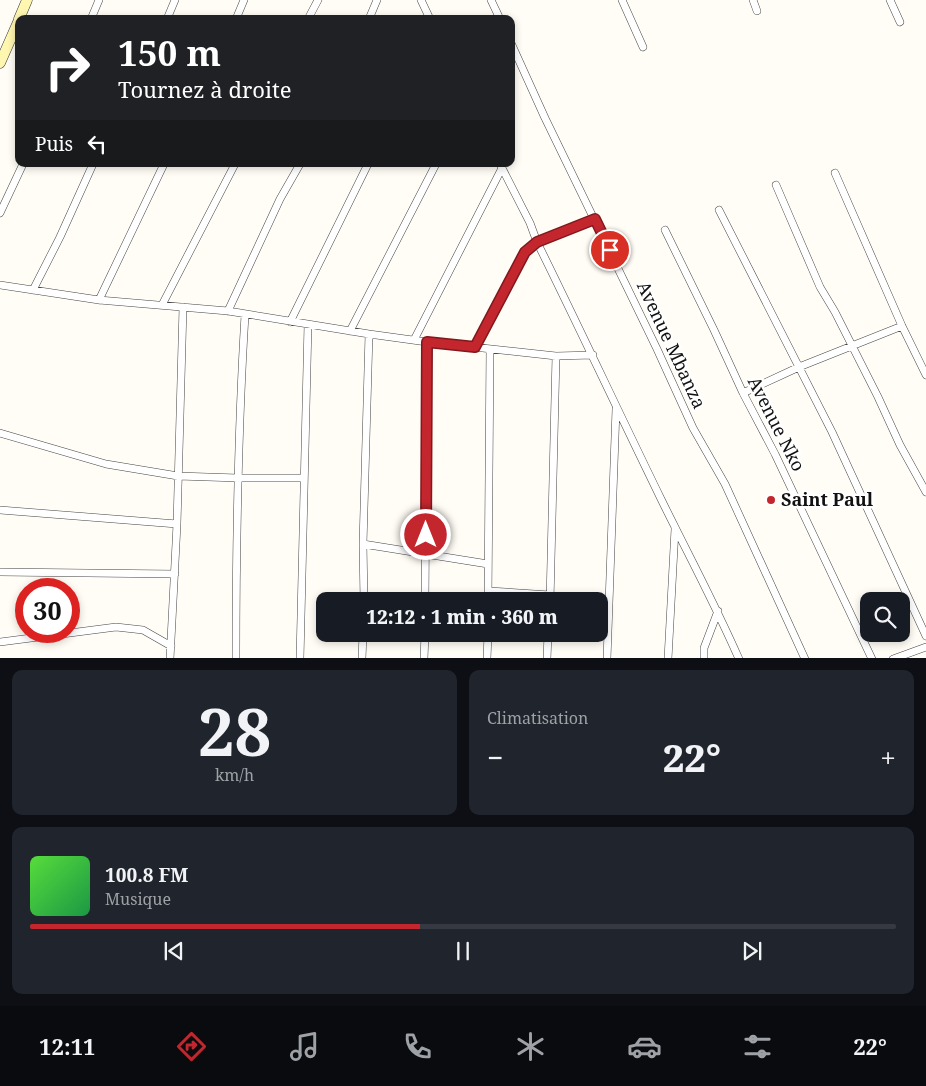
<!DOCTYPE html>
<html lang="fr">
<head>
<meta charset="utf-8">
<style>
	:root { --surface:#171b24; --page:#20242c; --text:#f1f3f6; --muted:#9ea1a6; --line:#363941; --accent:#c4262e }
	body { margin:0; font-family:"Noto Serif",serif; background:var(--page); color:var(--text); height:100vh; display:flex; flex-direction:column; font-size:19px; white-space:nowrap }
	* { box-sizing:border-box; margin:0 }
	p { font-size:16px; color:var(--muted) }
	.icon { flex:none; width:28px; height:28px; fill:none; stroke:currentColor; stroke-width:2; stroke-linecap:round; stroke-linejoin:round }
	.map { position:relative; height:658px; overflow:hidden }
	.details { display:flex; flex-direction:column; gap:12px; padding:12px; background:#0d0f14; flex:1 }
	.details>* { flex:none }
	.banner { position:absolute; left:15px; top:15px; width:500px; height:152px; border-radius:10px; box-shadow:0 2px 8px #0003; background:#202124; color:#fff; overflow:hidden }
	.buttons { position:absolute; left:860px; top:592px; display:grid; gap:10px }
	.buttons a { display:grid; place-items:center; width:50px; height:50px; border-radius:10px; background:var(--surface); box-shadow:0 2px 8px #0003; font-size:25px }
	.speed { position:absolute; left:15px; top:578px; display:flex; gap:10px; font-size:25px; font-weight:700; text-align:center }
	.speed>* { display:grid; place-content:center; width:65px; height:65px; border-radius:50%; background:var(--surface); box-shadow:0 2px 8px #0003; line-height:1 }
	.speed .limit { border:8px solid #d22; background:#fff; color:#111 }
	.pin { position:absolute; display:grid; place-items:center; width:42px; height:42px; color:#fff; margin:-21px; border:2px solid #fff; border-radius:50%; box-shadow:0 1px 5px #0007 }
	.me { position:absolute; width:55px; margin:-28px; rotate:0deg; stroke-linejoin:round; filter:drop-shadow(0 0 4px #0008) }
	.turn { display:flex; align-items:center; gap:18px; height:105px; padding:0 20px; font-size:22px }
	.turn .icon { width:65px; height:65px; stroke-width:2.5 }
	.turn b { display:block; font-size:35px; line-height:42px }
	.then { display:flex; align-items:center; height:48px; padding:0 20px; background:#0003; gap:10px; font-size:19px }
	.big { font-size:38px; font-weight:800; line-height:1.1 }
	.details .tile { flex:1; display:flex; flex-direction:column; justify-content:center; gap:8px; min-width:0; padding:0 18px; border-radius:10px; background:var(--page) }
	.details .dial { align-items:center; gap:0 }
	.dial b { font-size:65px; line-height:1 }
	.song { display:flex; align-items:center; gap:15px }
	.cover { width:60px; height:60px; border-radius:8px; background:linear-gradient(135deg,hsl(110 70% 55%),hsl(140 70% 35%)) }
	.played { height:5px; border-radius:2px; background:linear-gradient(90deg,var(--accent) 45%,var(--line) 45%) }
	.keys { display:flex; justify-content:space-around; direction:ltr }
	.heat { display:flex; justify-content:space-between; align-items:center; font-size:28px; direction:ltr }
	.details .tiles { flex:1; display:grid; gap:12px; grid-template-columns:1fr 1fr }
	.tile:last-child { grid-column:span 2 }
	.trip { position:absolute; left:316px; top:592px; width:292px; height:50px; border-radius:10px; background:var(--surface); box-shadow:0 2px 8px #0003; font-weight:800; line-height:50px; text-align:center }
	.menu { display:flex; height:80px; justify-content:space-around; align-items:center; background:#090b0e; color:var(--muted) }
	.menu .icon { width:35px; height:35px }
	.menu .selected { color:var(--accent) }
	.menu b { font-size:22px; color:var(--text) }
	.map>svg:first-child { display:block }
</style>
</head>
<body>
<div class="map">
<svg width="926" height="659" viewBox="0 0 926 659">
	<rect width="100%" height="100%" fill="#fffdf5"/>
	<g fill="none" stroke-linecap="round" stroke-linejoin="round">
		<!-- street casing -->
		<g stroke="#444" stroke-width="8">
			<path id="street" d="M 421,0 L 430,19
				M 491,0 L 500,19
				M 622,0 L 643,47
				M 753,0 L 757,11
				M 890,0 L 900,22
				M 91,19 L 99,0
				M 167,19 L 175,0
				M 236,19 L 244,0
				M 308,19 L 318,0
				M 369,19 L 377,0
				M 511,43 L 545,118 L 657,349 L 693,428 L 725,484 L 805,659
				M 500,164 L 530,223 L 537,242 C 579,327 619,413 661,499 C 687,552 715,604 739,659
				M 835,173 L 902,326 L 926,375
				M 776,185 L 820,287 L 835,312 L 878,397 L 900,445 L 926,492
				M 719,210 L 832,432 L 926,636
				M 0,213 L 23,164
				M 665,230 L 714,330 L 743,393 L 775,454 L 872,659
				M 0,285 L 99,300 L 228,311 L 369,334 L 427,342 L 556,356 L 593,355
				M 33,290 L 60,237 L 93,164
				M 99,300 L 164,164
				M 162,305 L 235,164
				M 228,311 L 280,199 L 300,164
				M 290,322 L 368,164
				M 350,331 L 436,164
				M 414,340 L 502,168
				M 475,347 L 525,252 L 537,242 L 595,219
				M 743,393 L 799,367 L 902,326
				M 0,433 L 106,464 L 178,476 L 238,478 L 304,478
				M 0,510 L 177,524
				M 363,544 L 488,564
				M 0,572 L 175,574
				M 489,591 L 550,595
				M 364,601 L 363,544 L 369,334
				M 425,601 L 427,342
				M 488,601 L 490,349
				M 550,601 L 556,356
				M 0,642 L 116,627 L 143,630 L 171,646
				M 170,659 L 177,524 L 183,307
				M 236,659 C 236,544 238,429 245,315
				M 300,659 L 308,324
				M 362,659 L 363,634
				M 424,659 L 425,634
				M 487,659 L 488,634
				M 547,659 L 548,634
				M 607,659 L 616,409
				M 668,659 L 675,529
				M 704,659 L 704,648 L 718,611
				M 893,659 L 926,647"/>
		</g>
		<!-- secondary casing -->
		<g stroke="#333" stroke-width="11">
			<path id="secondary" d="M 19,19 L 27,0
				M 0,63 L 19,20"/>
		</g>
		<!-- street -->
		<use href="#street" stroke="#fff" stroke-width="7"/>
		<!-- secondary -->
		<use href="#secondary" stroke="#fff6b0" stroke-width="10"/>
	</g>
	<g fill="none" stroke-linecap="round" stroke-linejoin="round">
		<!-- route casing -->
		<g stroke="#7f191e" stroke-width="12">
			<path id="route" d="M 426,535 L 427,342 L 475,347 L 525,252 L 537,242 L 595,219 L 610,250"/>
		</g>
		<!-- route -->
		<use href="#route" stroke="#c4262e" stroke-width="9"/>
	</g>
	<!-- markers -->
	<circle fill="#c4262e" stroke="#fff" stroke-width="2" cx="771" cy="500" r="5"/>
	<g text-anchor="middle" stroke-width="5" stroke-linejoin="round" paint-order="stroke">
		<!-- street labels -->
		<g font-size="18" fill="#111" stroke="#fff">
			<text transform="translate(671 345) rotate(65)" y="6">Avenue Mbanza</text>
			<text transform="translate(776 424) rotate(63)" y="6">Avenue Nko</text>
		</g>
		<!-- poi labels -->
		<g font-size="18" font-weight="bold" fill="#111" stroke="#fff" text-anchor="start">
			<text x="781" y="506">Saint Paul</text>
		</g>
	</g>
</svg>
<div class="buttons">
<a><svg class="icon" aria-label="search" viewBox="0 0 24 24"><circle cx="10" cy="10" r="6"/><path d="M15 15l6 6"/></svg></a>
</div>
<div class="speed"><div class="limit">30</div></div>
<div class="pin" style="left:610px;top:250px;background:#d93025"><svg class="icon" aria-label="arrive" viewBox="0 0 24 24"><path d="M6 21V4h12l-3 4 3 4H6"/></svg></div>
<svg class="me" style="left:426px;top:535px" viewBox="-20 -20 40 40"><circle r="17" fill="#c4262e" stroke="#fff" stroke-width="3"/><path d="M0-11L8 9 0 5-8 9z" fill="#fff"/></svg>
<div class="trip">12:12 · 1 min · 360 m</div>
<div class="banner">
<div class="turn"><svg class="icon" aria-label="right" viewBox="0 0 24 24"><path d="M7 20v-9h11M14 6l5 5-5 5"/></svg><div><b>150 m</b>Tournez à droite</div></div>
<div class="then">Puis<svg class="icon" aria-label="left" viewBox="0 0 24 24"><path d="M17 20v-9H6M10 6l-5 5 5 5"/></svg></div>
</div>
</div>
<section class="details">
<div class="tiles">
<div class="tile dial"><b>28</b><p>km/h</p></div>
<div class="tile"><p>Climatisation</p>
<div class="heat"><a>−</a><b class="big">22°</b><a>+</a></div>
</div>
<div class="tile">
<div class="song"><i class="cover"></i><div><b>100.8 FM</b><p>Musique</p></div></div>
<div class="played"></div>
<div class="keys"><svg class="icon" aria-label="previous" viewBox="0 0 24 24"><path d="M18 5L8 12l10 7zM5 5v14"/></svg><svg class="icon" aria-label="pause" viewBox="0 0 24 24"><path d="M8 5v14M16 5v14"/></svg><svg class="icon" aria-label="next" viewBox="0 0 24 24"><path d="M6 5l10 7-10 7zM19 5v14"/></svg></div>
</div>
</div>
</section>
<nav class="menu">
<b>12:11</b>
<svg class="icon selected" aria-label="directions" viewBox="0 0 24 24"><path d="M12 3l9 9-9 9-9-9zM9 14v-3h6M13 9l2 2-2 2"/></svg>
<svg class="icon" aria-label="music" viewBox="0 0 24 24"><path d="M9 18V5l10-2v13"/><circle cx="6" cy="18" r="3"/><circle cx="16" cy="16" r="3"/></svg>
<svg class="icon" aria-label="phone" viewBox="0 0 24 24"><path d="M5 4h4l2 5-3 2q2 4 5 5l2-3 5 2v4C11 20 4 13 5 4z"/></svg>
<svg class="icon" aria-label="climate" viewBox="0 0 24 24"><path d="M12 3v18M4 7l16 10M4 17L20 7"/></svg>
<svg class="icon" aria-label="car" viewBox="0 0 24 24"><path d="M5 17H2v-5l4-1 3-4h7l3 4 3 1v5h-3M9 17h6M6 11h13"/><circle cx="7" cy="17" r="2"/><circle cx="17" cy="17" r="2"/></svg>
<svg class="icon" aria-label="filters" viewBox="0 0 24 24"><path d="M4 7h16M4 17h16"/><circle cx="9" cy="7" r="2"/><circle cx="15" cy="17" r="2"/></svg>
<b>22°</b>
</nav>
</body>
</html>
